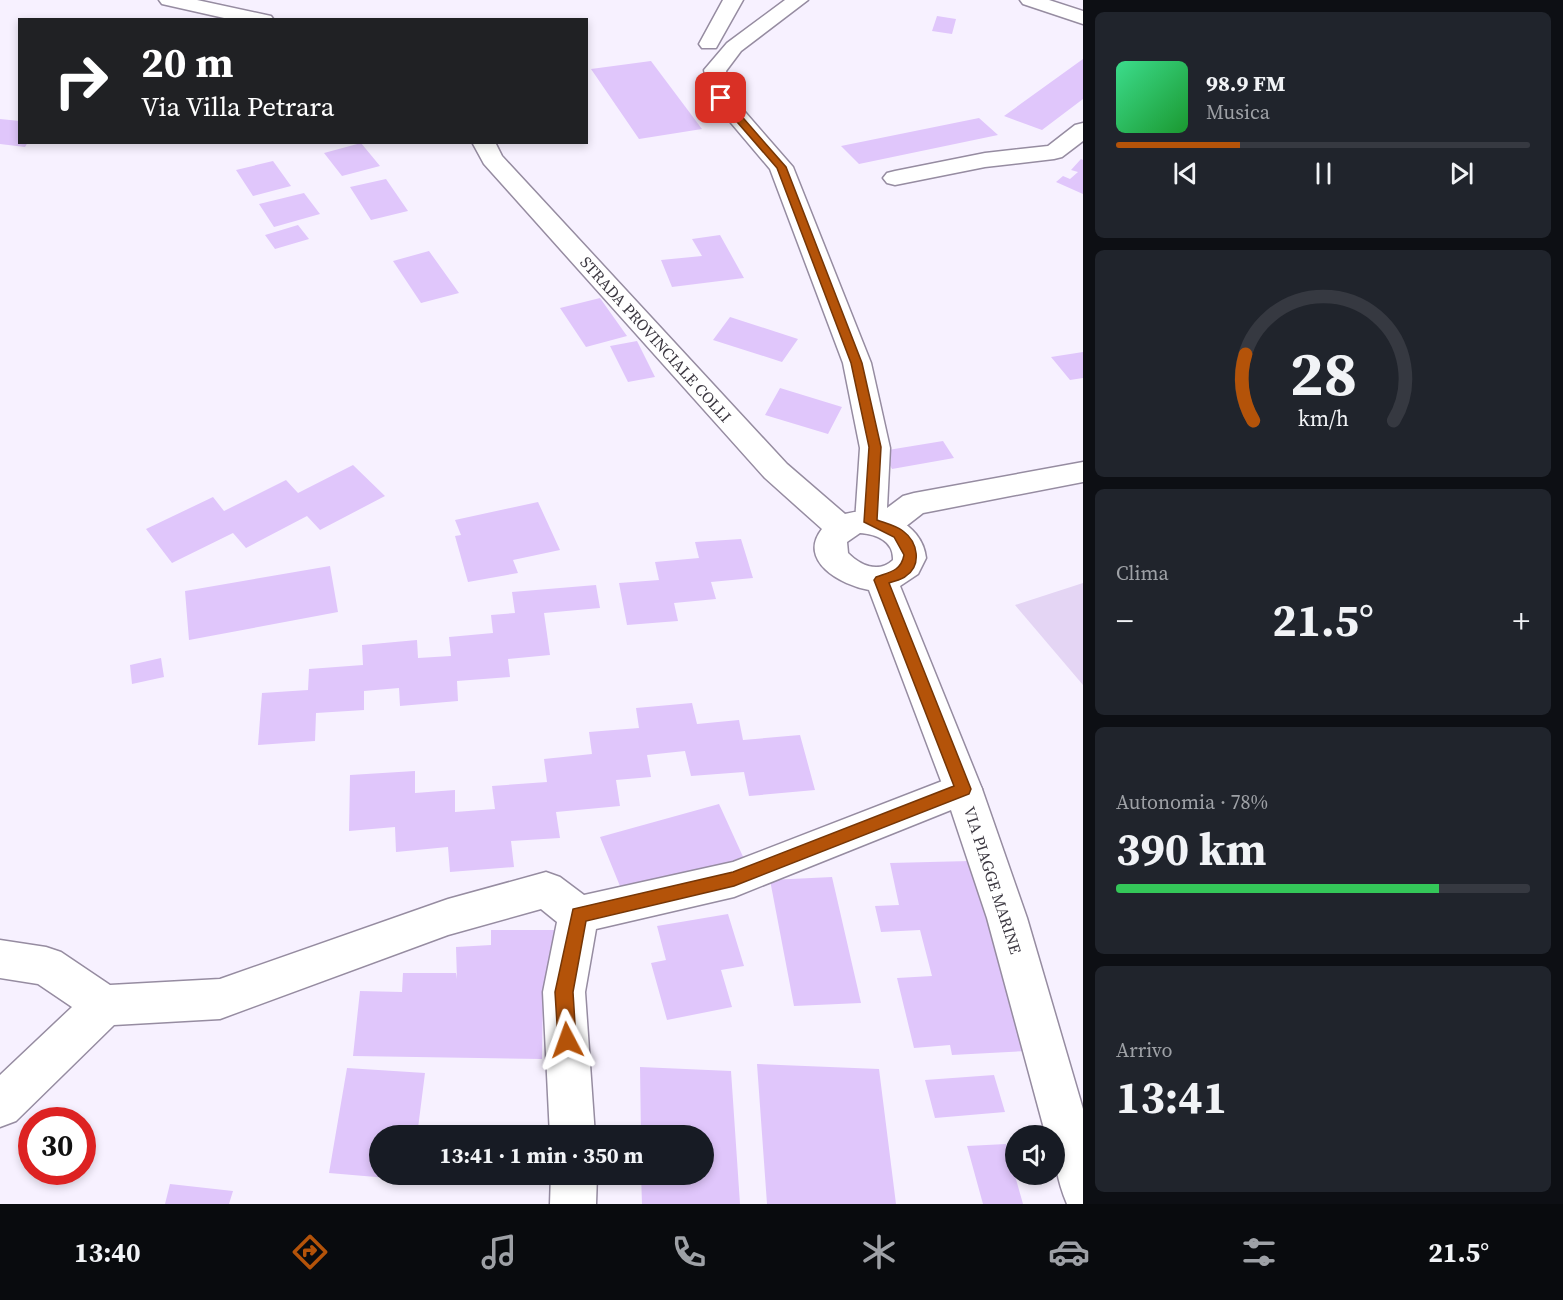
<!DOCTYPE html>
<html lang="it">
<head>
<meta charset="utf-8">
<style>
	:root { --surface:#171b24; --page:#20242c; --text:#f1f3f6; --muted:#9ea1a6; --line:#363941; --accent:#b45309 }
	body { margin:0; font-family:"Source Serif 4",serif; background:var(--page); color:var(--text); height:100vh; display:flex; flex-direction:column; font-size:22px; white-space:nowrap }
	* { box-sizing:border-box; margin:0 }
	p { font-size:20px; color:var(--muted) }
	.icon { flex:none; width:33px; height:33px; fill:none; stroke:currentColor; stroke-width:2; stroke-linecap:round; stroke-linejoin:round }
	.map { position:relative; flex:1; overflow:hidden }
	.drawer { display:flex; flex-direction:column; gap:12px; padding:12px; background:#0d0f14; width:480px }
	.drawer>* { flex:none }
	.hud { position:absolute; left:18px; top:18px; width:570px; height:126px; border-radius:0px; box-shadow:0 3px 9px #0003; background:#202124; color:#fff; overflow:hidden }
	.controls { position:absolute; left:1005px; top:1125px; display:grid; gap:12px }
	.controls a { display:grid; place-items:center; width:60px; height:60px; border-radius:50%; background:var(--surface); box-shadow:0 3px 9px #0003; font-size:30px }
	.speed { position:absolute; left:18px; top:1107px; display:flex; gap:12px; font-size:30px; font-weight:700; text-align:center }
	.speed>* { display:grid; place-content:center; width:78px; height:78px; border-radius:50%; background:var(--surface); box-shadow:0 3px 9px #0003; line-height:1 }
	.speed .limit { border:9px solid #d22; background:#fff; color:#111 }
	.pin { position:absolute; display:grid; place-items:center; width:51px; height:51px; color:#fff; margin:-26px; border-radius:12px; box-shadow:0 3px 9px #0006 }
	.me { position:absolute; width:66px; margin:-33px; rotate:356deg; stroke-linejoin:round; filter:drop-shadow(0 0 4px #0008) }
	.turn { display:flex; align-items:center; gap:21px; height:126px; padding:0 24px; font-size:27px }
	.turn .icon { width:78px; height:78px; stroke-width:2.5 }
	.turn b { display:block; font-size:42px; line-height:51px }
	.big { font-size:45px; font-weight:700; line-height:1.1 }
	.drawer .card { flex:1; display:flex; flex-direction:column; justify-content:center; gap:9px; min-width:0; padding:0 21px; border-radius:9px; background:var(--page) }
	.drawer .dial { align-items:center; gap:0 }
	.dial svg { height:156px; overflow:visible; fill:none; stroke:var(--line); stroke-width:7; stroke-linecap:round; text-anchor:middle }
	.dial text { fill:var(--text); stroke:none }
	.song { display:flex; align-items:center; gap:18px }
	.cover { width:72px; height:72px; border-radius:9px; background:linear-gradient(135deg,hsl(150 70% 55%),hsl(130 70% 35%)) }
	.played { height:6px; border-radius:3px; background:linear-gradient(90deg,var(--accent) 30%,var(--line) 30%) }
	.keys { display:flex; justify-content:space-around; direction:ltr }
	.heat { display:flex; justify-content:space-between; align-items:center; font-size:33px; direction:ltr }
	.charge { height:9px; border-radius:4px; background:linear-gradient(90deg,#34c759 78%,var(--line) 0) }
	.trip { position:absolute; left:369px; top:1125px; width:345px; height:60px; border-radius:30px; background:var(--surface); box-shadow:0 3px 9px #0003; font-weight:700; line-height:60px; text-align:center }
	.tab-bar { display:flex; height:96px; justify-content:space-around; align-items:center; background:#090b0e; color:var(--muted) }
	.tab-bar .icon { width:42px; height:42px }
	.tab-bar .current { color:var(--accent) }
	.tab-bar b { font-size:27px; color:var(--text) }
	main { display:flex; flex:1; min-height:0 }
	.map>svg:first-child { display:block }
</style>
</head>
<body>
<main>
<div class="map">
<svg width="1083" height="1204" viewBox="0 0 1083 1204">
	<rect width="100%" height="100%" fill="#f7f1ff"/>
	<!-- green -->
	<path fill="#e4d5f4" d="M 1083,583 L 1083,685 L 1015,605 Z"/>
	<!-- building -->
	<path fill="#e0c6fb" d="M 937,16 L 956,19 L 952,34 L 932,31 Z
		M 1083,59 L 1083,99 L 1042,130 L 1004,116 Z
		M 651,61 L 702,129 L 639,139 L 591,69 Z
		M 979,118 L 998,135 L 859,164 L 841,146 Z
		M 0,119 L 20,121 L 20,142 L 28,142 L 25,147 L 0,144 Z
		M 361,143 L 380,166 L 342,176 L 324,153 Z
		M 1081,159 L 1083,160 L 1083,194 L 1056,182 L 1063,176 L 1070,179 L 1078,172 L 1071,170 Z
		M 273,161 L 291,186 L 253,196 L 236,170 Z
		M 386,179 L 408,211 L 371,220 L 350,187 Z
		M 304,193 L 320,214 L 274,227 L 259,204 Z
		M 298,225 L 309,239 L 275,249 L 265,235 Z
		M 720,235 L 744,278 L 672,287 L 661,260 L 702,256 L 692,239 Z
		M 429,251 L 459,293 L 421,303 L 393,261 Z
		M 600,298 L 627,336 L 586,347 L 560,308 Z
		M 730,317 L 798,339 L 782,362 L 713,340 Z
		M 637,341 L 655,377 L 628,382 L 610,346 Z
		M 1083,352 L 1083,378 L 1070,380 L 1051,357 Z
		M 780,388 L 842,407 L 828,434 L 765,415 Z
		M 943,441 L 954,458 L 892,469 L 882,451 Z
		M 353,465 L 385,496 L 320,530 L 307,516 L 246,548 L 233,533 L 172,563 L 146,529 L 213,497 L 224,511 L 286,480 L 298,493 Z
		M 538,502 L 560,550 L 513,560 L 518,573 L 468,582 L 455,536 L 461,535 L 455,520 Z
		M 741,539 L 753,578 L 711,582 L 716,599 L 674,603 L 678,621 L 627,625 L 619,583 L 659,580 L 655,562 L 699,558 L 695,542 Z
		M 330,566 L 338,612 L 189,640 L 185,591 Z
		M 596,585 L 600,608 L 544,613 L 550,655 L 508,659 L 510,677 L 457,681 L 458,701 L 400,706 L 399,688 L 364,691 L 364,710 L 316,713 L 315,741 L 258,745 L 262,693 L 308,690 L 309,669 L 363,665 L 362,645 L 417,640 L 418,658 L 451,656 L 449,637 L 493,633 L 491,615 L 515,613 L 512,592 Z
		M 161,658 L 164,677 L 132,684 L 130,665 Z
		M 692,703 L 697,724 L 739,720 L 743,740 L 800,735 L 815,790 L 749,796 L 744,772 L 691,776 L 685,751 L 647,755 L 651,777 L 616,780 L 620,806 L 556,812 L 560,838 L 511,841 L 514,867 L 450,872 L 448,847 L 396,852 L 395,827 L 349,831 L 350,775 L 415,771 L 415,793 L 455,790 L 455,812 L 495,809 L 492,786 L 547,782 L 544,759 L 592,754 L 589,732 L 639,728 L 636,708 Z
		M 719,804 L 745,861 L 624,896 L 600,837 Z
		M 970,861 L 1026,1051 L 952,1055 L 950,1045 L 914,1048 L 897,978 L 932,976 L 920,930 L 881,932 L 875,906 L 899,905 L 890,863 Z
		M 832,877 L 861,1003 L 794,1006 L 770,880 Z
		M 728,914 L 744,966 L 721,970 L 732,1007 L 667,1020 L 651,963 L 666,960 L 657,926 Z
		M 491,930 L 556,930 L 557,994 L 543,994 L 542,1059 L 353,1056 L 360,991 L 402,992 L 403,973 L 456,973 L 457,979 L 456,947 L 491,945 Z
		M 757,1064 L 879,1069 L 896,1204 L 767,1204 Z
		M 640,1067 L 731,1071 L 740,1204 L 642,1204 L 641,1174 L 704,1174 L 704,1136 L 641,1136 Z
		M 347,1068 L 425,1073 L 417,1136 L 380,1136 L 380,1174 L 412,1174 L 411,1180 L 329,1173 Z
		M 994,1075 L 1005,1112 L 935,1118 L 925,1080 Z
		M 1006,1144 L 1023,1204 L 983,1204 L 967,1146 Z
		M 170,1184 L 233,1191 L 229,1204 L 165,1204 Z"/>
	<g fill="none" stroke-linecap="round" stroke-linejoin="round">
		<!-- minor casing -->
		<g stroke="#968ca1" stroke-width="3">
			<path id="minor" d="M 723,0 L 743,0 L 716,48 L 702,48 L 699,44 Z
				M 785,0 L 808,0 L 741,51 L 726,71 L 732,97 L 793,167 L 871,363 L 890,448 L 887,508 L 903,496 L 914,493 L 1083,462 L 1083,482 L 923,513 L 896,534 L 885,537 L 860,530 L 855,522 L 860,448 L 843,363 L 770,169 L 710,98 L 704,70 L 727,43 Z
				M 1020,0 L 1049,0 L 1083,11 L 1083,24 L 1023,4 Z
				M 1083,123 L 1083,141 L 1062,157 L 1054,159 L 985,167 L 895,185 L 887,183 L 883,178 L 887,173 L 895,171 L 985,153 L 1048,146 L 1075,125 Z
				M 963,773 L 976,778 L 982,789 L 976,800 L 734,897 L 596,929 L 585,992 L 595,1136 L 550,1136 L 543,992 L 557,922 L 541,909 L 448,935 L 220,1019 L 114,1025 L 16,1121 L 0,1127 L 0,1075 L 72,1007 L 38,984 L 0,978 L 0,940 L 46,947 L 61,952 L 110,985 L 220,979 L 448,899 L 546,872 L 560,877 L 584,895 L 733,862 Z
				M 551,1174 L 597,1174 L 596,1204 L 550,1204 Z"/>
		</g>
		<!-- tertiary casing -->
		<g stroke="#968ca1" stroke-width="3">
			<path id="tertiary" d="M 159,0 L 197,0 L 271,16 L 274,20 L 233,20 L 162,4 Z
				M 472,142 L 495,142 L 502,156 L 787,464 L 845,514 C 877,505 922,521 926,558 L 918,574 L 900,586 L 982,789 L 1027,918 L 1083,1109 L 1083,1204 L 1067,1204 C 1057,1180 1054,1161 1054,1136 L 1046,1136 L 987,918 L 944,789 L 869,590 C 841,585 797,561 822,529 L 765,478 L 484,164 ZM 860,533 C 876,534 894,541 893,560 C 878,574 860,565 848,553 L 847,542 Z"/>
		</g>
		<!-- minor -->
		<use href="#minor" fill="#fff" fill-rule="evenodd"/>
		<!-- tertiary -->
		<use href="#tertiary" fill="#fff" fill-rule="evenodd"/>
	</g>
	<!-- route -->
	<path fill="#b45309" stroke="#753606" stroke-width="1.5" d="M 718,96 L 724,96 L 786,167 L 862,363 L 881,447 L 877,520 C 885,523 897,526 903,531 C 918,542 922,565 906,576 C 902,580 894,581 889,583 L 971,789 L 969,794 L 734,886 L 586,921 L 573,992 L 576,1040 L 573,1046 L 567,1049 L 561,1046 L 558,1040 L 555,992 L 573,909 L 733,872 L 954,786 L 874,580 L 876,577 C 890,572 901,571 904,555 L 894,537 L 864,522 L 869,447 L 851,363 L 777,168 L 718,100 Z"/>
	<g text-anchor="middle" stroke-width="6" stroke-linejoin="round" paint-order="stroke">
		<!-- street labels -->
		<g font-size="16" fill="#3c3841" stroke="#fff">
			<text transform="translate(656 339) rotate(48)" y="6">STRADA PROVINCIALE COLLI</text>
			<text transform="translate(993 880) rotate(72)" y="6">VIA PIAGGE MARINE</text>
		</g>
	</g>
</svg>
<div class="controls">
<a><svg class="icon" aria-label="sound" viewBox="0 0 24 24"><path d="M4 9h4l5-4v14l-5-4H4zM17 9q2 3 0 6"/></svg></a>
</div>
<div class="speed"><div class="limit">30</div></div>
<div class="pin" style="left:721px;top:98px;background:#d93025"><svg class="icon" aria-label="arrive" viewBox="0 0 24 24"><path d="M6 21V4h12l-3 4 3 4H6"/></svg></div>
<svg class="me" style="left:567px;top:1040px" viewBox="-20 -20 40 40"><path d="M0-17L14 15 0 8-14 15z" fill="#b45309" stroke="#fff" stroke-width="4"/></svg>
<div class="trip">13:41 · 1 min · 350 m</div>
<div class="hud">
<div class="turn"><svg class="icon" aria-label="right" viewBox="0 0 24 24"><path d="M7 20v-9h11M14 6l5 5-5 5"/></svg><div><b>20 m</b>Via Villa Petrara</div></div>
</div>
</div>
<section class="drawer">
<div class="card">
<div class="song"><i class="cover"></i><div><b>98.9 FM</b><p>Musica</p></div></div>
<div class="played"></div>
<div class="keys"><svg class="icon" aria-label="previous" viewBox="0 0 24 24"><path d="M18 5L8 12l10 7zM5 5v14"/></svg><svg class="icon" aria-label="pause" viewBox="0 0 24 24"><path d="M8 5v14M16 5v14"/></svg><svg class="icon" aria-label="next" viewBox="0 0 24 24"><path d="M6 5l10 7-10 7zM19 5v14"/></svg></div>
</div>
<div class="card dial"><svg viewBox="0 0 100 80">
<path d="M14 69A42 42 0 1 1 86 69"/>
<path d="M14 69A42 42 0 0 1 10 35" stroke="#b45309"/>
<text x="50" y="56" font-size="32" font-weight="700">28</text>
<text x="50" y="72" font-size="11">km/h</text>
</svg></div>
<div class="card"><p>Clima</p>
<div class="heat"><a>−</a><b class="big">21.5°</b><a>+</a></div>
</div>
<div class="card"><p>Autonomia · 78%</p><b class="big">390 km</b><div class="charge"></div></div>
<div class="card"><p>Arrivo</p><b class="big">13:41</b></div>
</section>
</main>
<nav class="tab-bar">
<b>13:40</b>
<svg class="icon current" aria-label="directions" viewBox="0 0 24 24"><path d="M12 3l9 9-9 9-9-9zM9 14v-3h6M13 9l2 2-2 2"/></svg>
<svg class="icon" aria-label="music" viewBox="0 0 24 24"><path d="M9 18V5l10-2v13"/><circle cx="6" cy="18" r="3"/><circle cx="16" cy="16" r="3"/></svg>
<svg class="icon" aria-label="phone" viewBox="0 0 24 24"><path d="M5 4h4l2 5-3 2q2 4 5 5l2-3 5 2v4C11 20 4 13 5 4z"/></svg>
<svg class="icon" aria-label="climate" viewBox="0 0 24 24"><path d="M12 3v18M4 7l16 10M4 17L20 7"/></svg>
<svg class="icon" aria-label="car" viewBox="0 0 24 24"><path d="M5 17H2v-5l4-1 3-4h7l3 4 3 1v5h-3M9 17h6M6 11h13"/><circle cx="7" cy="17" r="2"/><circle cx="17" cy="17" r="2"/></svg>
<svg class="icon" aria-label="filters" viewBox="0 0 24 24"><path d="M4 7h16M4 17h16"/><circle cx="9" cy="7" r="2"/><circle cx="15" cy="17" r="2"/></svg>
<b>21.5°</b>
</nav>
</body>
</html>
